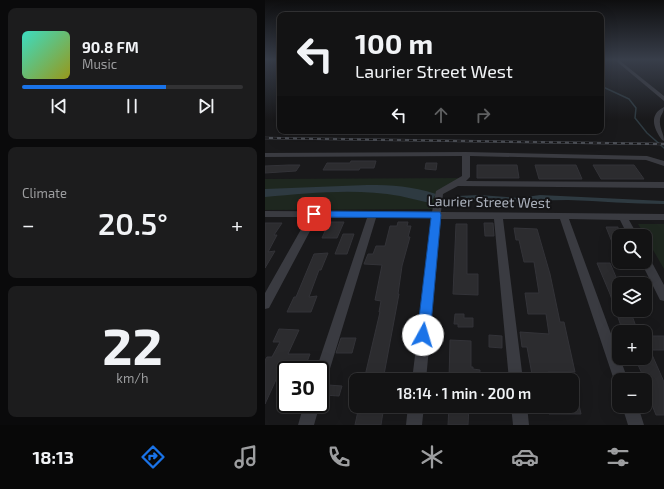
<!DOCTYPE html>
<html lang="en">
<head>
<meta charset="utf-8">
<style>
	:root { --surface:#131314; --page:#1c1c1d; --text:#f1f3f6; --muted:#9d9ea0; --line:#323234; --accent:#1a73e8 }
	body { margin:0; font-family:"Exo 2",sans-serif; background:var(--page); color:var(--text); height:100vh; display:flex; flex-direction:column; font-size:15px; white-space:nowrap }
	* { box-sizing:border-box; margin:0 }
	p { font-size:13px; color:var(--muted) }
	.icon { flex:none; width:22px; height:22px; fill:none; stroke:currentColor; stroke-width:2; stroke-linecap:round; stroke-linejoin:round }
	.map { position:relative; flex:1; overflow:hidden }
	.drawer { display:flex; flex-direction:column; gap:8px; padding:8px; background:#0a0a0b; width:265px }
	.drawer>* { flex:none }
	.banner { position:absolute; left:12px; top:12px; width:327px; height:122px; border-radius:8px; box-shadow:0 4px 16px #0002,0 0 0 1px var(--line); background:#131314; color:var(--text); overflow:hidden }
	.buttons { position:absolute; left:347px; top:229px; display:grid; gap:8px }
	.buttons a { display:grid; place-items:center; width:40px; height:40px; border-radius:8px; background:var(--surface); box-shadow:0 4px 16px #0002,0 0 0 1px var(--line); font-size:20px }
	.speed { position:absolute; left:12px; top:361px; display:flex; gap:8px; font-size:20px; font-weight:700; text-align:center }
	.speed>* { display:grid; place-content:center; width:52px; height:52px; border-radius:50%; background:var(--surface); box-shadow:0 4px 16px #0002,0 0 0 1px var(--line); line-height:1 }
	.speed .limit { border:2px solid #111; border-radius:6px; background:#fff; color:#111 }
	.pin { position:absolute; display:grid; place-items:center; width:34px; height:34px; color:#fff; margin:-17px; border-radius:8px; box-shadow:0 2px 6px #0006 }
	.me { position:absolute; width:44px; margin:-22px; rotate:6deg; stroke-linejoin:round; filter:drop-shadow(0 0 3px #0008) }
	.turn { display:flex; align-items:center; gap:14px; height:84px; padding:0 12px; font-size:18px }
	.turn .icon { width:52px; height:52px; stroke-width:2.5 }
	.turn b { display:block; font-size:28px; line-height:34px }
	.lanes { display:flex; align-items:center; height:38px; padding:0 12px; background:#0003; justify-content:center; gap:20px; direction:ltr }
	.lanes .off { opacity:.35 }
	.big { font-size:30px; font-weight:600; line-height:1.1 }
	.drawer .card { flex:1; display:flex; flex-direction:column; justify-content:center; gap:6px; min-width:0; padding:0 14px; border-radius:8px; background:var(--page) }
	.drawer .dial { align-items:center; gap:0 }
	.dial b { font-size:52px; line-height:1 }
	.song { display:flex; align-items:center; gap:12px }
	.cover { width:48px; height:48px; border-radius:6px; background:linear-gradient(135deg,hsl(170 70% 55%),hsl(60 70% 35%)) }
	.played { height:4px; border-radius:2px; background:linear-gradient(90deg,var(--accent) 65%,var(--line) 65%) }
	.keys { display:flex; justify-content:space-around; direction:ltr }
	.heat { display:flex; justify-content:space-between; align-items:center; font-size:22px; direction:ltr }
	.trip { position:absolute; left:84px; top:373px; width:230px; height:40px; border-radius:8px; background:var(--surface); box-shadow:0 4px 16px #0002,0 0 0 1px var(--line); font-weight:600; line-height:40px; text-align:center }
	.tab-bar { display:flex; height:64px; justify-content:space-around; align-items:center; background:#080808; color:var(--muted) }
	.tab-bar .icon { width:28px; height:28px }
	.tab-bar .selected { color:var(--accent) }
	.tab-bar b { font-size:18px; color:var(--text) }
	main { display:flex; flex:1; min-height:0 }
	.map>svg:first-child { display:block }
</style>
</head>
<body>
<main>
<section class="drawer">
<div class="card">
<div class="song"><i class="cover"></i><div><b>90.8 FM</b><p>Music</p></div></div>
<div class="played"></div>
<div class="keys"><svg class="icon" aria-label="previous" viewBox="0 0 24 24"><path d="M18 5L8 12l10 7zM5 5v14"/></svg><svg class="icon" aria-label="pause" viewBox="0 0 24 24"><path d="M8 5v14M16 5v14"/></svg><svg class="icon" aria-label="next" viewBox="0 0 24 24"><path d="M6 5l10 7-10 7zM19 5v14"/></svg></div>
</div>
<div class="card"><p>Climate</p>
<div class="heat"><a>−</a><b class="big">20.5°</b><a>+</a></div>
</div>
<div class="card dial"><b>22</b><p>km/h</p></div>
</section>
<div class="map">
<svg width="399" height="425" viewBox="0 0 399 425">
	<rect width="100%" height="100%" fill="#19191b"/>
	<!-- green -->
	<path fill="#1e271f" d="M 202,178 L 178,194 L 170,209 L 0,210 L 0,179 Z
		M 373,224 L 399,224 L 399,269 Z"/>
	<!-- water -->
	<path fill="#2e3a41" d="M 102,185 C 128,185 146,186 171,194 L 165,203 C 155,201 145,198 135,196 C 91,188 44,193 0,197 L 0,189 Z
		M 214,195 L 254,198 L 275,195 L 399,201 L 399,204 C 367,204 335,201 303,200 C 266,200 229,206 193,196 Z"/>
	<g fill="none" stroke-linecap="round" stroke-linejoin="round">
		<!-- stream -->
		<path stroke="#2e3a41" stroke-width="1.5" d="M 336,86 L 364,99 L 371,108 L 370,118 L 382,133 L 399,148"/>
	</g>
	<!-- building -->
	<path fill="#2c2c2f" stroke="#333338" d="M 86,161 L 111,161 L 109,168 L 95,168 L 94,170 L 58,170 L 62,163 L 85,163 Z
		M 161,163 L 172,163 L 171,170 L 160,169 Z
		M 24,165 L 35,165 L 31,171 L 0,173 L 0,166 Z
		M 212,165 L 252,165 L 254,178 L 212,178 Z
		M 270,165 L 311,165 L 317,179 L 274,179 Z
		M 328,165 L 369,165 L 379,179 L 336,179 Z
		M 64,222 L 79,222 L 72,238 L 57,238 Z
		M 133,222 L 143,222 L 142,226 L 146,226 L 143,237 L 145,237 L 137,266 L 133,294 L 134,294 L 118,380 L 99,380 L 115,312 L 114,312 L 116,301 L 110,300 L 117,265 L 99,264 L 103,254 L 108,254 L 111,246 L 120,246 L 125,226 L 132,226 Z
		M 0,223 L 17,223 L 9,235 L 12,235 L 3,252 L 10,251 L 0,268 Z
		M 219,223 L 228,223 L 229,236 L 220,236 Z
		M 191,224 L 202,224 L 202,274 L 213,274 L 213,295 L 188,294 Z
		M 341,227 L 353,227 L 354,242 L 347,242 Z
		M 249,228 L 272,229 L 285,274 L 295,322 L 299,322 L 310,372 L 283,372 L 284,380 L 268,380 L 262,347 L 257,347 L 255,332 L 284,334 L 281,314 L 263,314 L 260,293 L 274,293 L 269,262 L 259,262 L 254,240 L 251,240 Z
		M 78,234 L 89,234 L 82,254 L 70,254 Z
		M 63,253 L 56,270 L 54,270 L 44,297 L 52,296 L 46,312 L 22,312 L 29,297 L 31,297 L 49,254 Z
		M 332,263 L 345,263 L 354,284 L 354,310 L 365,310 L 373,332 L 358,332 L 345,294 Z
		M 190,314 L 199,314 L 199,318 L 208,318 L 208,327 L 193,327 L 193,324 L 189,324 Z
		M 14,329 L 34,330 L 23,354 L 45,354 L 42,362 L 19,362 L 0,404 L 0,360 L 2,357 L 7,357 L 15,342 L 8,342 Z
		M 224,335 L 237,336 L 237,348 L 224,347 Z
		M 380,336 L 399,336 L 399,350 L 385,350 L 399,382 L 399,415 L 391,415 L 380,387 L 380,380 L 373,365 L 375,365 L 372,358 L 380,358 Z
		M 76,338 L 91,338 L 87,353 L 71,353 Z
		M 185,340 L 206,341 L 206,367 L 208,367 L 208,369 L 215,370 L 215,380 L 184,380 Z
		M 63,385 L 77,386 L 74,396 L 59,395 Z
		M 307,387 L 310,387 L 316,414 L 284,414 L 283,406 L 307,406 Z
		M 94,406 L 119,406 L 116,425 L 90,425 Z
		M 184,406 L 204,406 L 203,425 L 183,425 Z"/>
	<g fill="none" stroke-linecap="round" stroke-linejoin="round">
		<!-- minor -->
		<path fill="#3a3b41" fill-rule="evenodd" d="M 350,60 L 354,60 L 399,96 L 399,101 Z
			M 399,107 C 399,113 395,115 395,120 C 394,128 399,133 399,141 L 397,140 C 389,129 383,115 399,107 Z
			M 201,152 L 382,156 L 399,161 L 399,166 L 381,160 L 205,156 L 205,177 L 201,181 L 399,182 L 399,188 L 193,186 L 178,194 L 176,212 L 399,214 L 399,220 L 364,220 L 373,236 L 363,236 L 355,220 L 304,219 L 363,380 L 354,380 L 354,386 L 351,385 L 349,380 L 295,219 L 238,219 L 258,380 L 244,380 L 229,219 L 176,219 L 161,380 L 147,380 L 167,218 L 111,218 L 60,385 L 55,387 L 55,370 L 51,370 L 102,218 L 52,218 L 4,308 L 0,309 L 0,293 L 43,217 L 0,217 L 0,211 L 167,212 L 171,191 L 197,176 L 197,156 L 0,157 L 0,153 Z
			M 380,256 L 384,257 L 399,285 L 399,301 L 395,300 L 376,262 L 380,262 Z
			M 39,404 L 55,404 L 49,425 L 33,425 Z
			M 143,406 L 159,406 L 157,425 L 141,425 Z
			M 246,406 L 262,406 L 264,425 L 248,425 Z
			M 357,406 L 373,406 L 379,425 L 363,425 Z"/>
		<!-- rail casing -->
		<g stroke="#4c4f56" stroke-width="2.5">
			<path id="rail" d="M 0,138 L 399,144"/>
		</g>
		<!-- rail -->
		<use href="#rail" stroke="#141416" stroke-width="1.5" stroke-dasharray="4" stroke-linecap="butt"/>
	</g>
	<!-- sky -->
	<linearGradient id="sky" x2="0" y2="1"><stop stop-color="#0e0e0f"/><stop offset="0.5" stop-color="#383e4a"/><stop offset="1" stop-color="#383e4a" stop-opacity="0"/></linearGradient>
	<rect width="399" height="119" fill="url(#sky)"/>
	<!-- route -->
	<path fill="#1a73e8" stroke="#114b97" d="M 49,211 L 175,212 L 176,215 L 165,335 L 163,339 L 158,341 L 154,339 L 152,335 L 166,218 L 49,217 L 44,214 Z"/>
	<g text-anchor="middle" stroke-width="4" stroke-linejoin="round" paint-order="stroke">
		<!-- street labels -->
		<g font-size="14" fill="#abb1bc" stroke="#141416">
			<text transform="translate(224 202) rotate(1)" y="5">Laurier Street West</text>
		</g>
	</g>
</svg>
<div class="buttons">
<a><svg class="icon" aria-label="search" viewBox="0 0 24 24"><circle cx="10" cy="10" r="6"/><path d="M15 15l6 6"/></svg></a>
<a><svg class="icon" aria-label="layers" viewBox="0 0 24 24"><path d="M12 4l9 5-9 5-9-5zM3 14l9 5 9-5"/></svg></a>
<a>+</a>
<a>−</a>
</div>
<div class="speed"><div class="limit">30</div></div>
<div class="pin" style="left:49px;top:214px;background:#d93025"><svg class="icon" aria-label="arrive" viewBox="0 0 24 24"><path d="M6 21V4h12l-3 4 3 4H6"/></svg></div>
<svg class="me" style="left:158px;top:335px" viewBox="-20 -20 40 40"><circle r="19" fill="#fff"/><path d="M0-13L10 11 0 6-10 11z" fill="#1a73e8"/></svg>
<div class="trip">18:14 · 1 min · 200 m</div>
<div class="banner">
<div class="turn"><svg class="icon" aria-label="left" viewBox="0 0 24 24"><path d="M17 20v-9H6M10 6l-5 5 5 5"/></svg><div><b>100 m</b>Laurier Street West</div></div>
<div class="lanes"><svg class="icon" aria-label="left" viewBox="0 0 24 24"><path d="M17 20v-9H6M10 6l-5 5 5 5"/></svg><svg class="icon off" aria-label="ahead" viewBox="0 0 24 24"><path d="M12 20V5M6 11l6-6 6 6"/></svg><svg class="icon off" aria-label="right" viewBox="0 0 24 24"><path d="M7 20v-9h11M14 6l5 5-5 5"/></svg></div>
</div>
</div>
</main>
<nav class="tab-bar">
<b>18:13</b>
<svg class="icon selected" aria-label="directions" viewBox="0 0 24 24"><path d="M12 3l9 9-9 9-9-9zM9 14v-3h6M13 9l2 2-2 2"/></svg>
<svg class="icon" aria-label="music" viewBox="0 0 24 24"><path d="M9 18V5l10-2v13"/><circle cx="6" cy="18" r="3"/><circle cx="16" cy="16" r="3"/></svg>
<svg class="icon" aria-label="phone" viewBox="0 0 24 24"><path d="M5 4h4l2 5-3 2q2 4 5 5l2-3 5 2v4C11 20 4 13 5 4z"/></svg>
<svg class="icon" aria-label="climate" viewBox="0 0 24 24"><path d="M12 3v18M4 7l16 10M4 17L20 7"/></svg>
<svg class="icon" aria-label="car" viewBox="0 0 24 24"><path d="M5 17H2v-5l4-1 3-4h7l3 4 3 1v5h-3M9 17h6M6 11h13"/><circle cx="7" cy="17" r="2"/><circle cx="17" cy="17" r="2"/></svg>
<svg class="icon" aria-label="filters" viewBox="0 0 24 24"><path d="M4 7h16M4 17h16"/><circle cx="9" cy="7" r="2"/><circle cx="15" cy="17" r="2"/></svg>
</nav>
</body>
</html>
